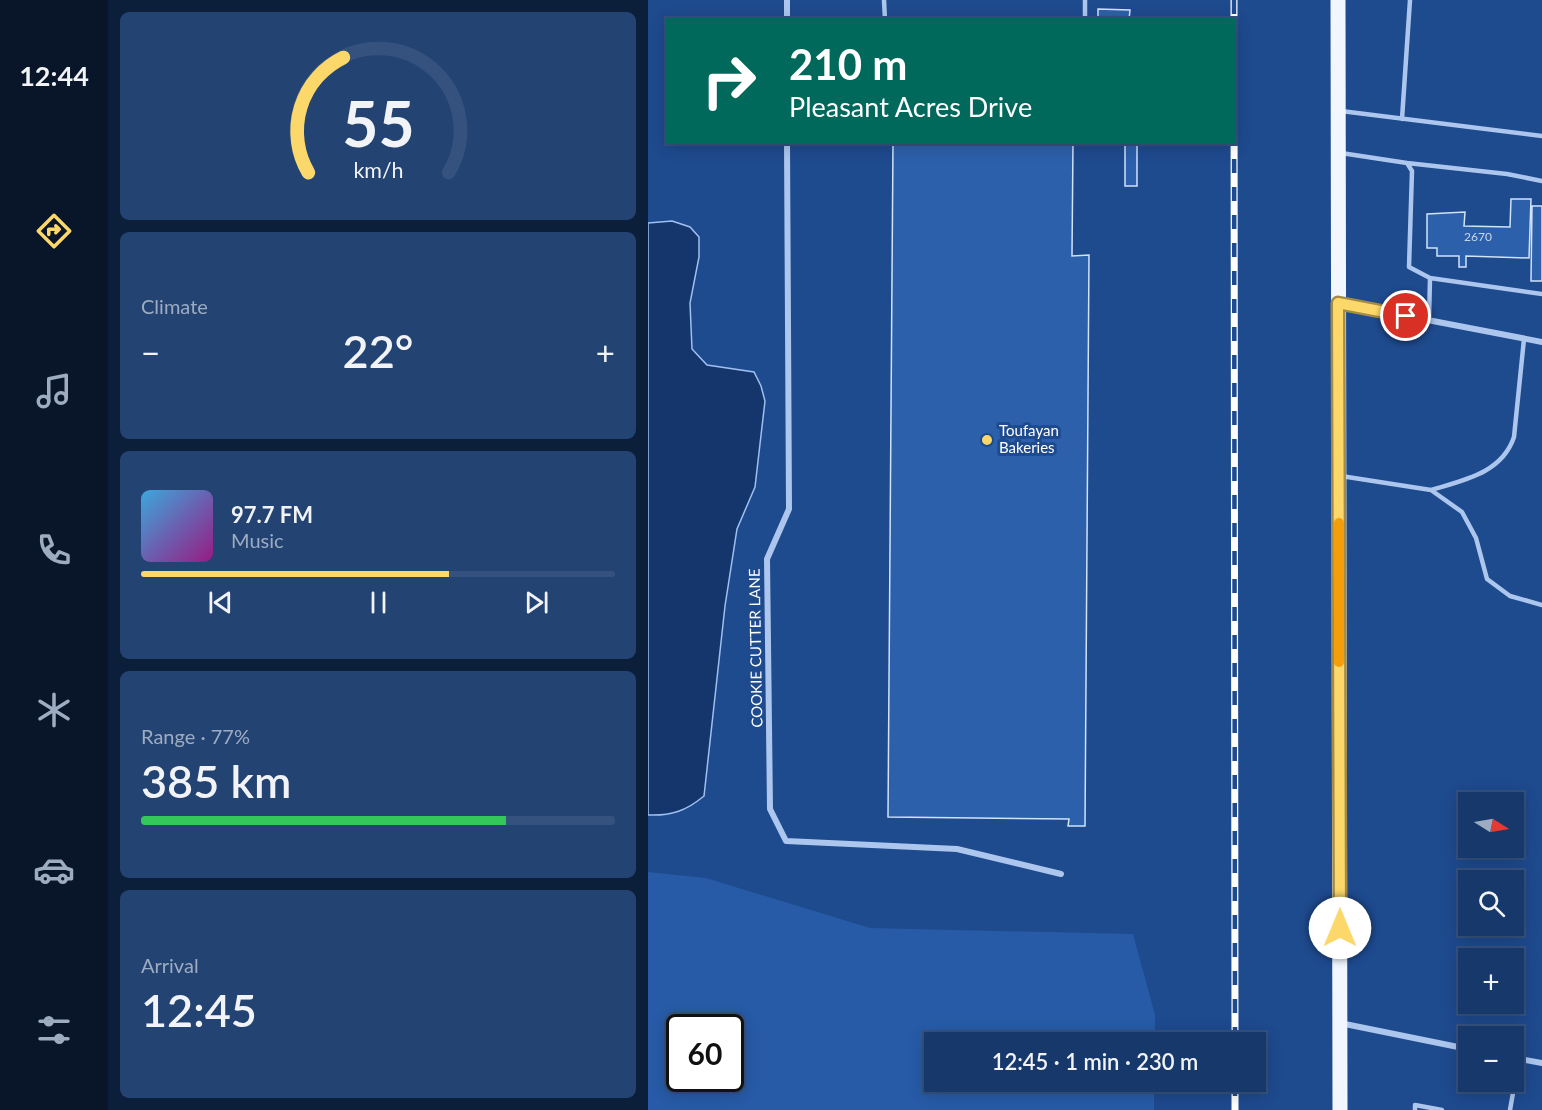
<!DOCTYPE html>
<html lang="en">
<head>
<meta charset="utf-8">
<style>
	:root { --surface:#16386a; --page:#234372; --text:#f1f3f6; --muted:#9eacc1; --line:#35527e; --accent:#fcd86b }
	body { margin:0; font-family:Lato,sans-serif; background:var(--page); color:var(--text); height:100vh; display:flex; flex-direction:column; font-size:22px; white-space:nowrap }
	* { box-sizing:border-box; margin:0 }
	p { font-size:20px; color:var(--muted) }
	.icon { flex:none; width:33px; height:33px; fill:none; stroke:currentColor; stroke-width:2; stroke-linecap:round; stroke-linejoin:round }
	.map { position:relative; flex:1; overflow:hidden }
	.sheet { display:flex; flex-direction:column; gap:12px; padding:12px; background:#0c1f3a; width:540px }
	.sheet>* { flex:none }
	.top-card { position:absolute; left:18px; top:18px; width:570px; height:126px; border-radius:0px; box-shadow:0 3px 15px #0003,0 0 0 2px var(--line); background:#00695c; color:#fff; overflow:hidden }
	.needle { width:39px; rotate:101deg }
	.fabs { position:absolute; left:810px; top:792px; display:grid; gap:12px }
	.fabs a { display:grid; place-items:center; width:66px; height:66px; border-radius:0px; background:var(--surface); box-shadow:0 3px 15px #0003,0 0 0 2px var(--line); font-size:30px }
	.speed { position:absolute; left:18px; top:1014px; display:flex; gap:12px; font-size:30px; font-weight:700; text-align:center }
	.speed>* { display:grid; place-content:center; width:78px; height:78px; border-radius:50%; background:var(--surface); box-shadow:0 3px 15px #0003,0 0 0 2px var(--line); line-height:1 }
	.speed .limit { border:3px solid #111; border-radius:9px; background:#fff; color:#111 }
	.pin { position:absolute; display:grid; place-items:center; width:51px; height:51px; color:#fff; margin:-26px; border:3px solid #fff; border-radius:50%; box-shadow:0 2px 6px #0007 }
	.me { position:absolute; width:66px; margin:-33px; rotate:0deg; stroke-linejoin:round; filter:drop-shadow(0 0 4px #0008) }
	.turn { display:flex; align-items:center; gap:21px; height:126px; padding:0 24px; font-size:27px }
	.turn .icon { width:78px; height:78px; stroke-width:2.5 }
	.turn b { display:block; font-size:42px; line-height:51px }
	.big { font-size:45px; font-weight:600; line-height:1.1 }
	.sheet .widget { flex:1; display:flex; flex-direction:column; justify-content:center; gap:9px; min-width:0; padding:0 21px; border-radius:9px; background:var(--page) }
	.sheet .dial { align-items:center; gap:0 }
	.dial svg { height:156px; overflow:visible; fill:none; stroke:var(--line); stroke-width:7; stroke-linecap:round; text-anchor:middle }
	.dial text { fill:var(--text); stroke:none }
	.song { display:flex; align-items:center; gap:18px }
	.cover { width:72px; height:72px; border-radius:9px; background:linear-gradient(135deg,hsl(200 70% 55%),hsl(310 70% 35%)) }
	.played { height:6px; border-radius:3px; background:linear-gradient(90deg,var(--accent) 65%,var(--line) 65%) }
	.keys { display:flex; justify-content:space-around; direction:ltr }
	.heat { display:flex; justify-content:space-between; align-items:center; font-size:33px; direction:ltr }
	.charge { height:9px; border-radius:4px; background:linear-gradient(90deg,#34c759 77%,var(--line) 0) }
	.trip { position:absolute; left:276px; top:1032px; width:342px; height:60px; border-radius:0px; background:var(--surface); box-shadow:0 3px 15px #0003,0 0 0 2px var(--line); font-weight:600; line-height:60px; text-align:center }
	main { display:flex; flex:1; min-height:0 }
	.tabs { display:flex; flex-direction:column; width:108px; justify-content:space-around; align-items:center; background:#09162a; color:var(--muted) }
	.tabs .icon { width:42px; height:42px }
	.tabs .active { color:var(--accent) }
	.tabs b { font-size:27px; color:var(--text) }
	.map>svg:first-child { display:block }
</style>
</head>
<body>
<main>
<nav class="tabs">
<b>12:44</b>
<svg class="icon active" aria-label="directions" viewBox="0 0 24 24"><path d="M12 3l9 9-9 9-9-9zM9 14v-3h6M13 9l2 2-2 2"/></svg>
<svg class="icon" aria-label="music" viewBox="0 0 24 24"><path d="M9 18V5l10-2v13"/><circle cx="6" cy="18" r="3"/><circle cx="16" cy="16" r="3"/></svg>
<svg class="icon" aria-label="phone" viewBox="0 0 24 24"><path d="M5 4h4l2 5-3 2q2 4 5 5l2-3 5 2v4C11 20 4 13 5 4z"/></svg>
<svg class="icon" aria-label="climate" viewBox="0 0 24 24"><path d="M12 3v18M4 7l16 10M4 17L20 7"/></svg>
<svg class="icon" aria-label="car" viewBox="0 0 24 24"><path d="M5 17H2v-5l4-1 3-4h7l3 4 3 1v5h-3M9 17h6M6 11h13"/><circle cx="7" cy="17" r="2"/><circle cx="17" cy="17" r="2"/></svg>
<svg class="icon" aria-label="filters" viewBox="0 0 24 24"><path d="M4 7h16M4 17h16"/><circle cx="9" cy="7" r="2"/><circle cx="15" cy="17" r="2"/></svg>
</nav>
<section class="sheet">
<div class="widget dial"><svg viewBox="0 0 100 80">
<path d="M14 69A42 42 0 1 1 86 69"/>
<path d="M14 69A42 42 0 0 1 32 10" stroke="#fcd86b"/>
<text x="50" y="56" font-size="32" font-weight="700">55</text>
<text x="50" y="72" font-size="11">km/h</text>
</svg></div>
<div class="widget"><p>Climate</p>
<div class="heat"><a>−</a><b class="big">22°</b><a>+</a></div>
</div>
<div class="widget">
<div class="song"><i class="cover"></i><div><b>97.7 FM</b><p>Music</p></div></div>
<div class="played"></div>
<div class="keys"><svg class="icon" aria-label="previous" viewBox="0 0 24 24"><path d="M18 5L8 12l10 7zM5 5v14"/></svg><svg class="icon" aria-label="pause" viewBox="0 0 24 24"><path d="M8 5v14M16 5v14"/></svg><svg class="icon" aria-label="next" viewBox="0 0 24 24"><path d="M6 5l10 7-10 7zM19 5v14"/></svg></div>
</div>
<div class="widget"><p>Range · 77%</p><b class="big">385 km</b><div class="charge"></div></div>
<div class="widget"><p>Arrival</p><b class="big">12:45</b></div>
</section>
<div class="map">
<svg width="894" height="1110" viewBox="0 0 894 1110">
	<rect width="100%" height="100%" fill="#1e4a8e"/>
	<!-- green -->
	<path fill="#275ba7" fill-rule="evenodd" d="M 0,872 L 58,878 L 222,928 L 485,934 L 507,1015 L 507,1042 L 286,1042 L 286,1082 L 506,1082 L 506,1110 L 0,1110 ZM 32,1028 L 82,1028 L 82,1078 L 32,1078 Z"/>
	<!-- water -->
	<path fill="#14366c" stroke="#9fc0ef" stroke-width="1.5" d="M 24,221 L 42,227 L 51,237 L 51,257 L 42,303 L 44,349 L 59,365 L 106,372 L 113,386 L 117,401 L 107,487 L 89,529 L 77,606 L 56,796 C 38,811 23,816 0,815 L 0,223 Z"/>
	<!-- building -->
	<path fill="#2d60ab" stroke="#d1e2f9" stroke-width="1.5" d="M 450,9 L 482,10 L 481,20 L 450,20 Z
		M 245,142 L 425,142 L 424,256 L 441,255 L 437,826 L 420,826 L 421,819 L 240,817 Z
		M 477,142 L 489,142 L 489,186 L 477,186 Z
		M 863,199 L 883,199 L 881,258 L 818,256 L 818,267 L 811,267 L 811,256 L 789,256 L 789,248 L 779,248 L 779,214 L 817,212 L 816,226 L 862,227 Z
		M 884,206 L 894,206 L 894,281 L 883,281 Z"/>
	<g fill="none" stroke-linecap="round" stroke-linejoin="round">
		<!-- service -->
		<path stroke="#acc6ed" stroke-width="4.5" d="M 236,0 L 237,20
			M 437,20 L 437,0
			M 693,111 L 894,136
			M 754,119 L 762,0
			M 693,153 L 759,163 L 764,171 L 761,267 L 782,278 L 781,320
			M 759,163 L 859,174 L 894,181
			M 782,278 L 894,294
			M 693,476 L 783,490 L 814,512 L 828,538 L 839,579 L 862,596 L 894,605
			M 783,490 C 816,480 854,473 866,437 L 876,339
			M 767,1110 L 767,1105 L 794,1110
			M 862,1110 L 871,1059"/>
		<!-- minor -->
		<path stroke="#acc6ed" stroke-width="6" d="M 139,0 L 139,20
			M 139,142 L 141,509 L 119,559 L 122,809 L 138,841 L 309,849 L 413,874
			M 691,303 L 894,342
			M 692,1023 L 820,1049
			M 866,1058 L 894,1063"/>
		<!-- primary -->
		<path stroke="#f2f6ff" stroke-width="15" d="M 690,0 L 692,1110"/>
		<!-- rail casing -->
		<g stroke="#fff" stroke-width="7">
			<path id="rail" d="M 586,0 L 586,20
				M 586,47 L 587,1042
				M 587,1082 L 587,1110"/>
		</g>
		<!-- rail -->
		<use href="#rail" stroke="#1e4a8e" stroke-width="4.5" stroke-dasharray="14" stroke-linecap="butt"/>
	</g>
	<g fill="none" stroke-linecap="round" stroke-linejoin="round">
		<!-- route casing -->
		<g stroke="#a48c46" stroke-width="15">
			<path id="route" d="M 692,928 L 690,303 L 758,316"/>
		</g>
		<!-- route -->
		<use href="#route" stroke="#fcd86b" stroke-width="10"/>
		<!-- slow -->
		<path stroke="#f59e0b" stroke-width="10" d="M 691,523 L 691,662"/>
	</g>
	<!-- markers -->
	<circle fill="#fcd86b" stroke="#1e4a8e" stroke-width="2" cx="339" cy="440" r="6"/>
	<g text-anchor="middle" stroke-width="6" stroke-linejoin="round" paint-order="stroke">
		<!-- number labels -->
		<g font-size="12" fill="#cad7ea">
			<text x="830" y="241">2670</text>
		</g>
		<!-- poi labels -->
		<g font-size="15" fill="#fff" stroke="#1e4a8e" text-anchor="start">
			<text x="351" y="436">Toufayan<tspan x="351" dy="17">Bakeries</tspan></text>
		</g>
		<!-- street labels -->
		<g font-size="15" fill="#fff" stroke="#1e4a8e">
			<text transform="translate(108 648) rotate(-91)" y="5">COOKIE CUTTER LANE</text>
		</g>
	</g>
</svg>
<div class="fabs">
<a><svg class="needle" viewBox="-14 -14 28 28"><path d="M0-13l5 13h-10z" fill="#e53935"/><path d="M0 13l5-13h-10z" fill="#9eacc1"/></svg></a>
<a><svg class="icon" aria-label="search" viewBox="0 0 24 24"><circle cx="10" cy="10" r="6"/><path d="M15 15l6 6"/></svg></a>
<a>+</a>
<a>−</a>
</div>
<div class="speed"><div class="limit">60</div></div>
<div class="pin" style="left:758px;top:316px;background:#d93025"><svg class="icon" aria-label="arrive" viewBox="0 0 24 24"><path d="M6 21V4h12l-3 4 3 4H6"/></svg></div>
<svg class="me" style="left:692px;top:928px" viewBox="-20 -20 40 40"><circle r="19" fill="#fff"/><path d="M0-13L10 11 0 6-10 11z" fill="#fcd86b"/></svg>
<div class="trip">12:45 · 1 min · 230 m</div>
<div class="top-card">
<div class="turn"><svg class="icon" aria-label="right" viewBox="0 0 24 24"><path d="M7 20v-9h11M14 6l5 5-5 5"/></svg><div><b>210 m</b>Pleasant Acres Drive</div></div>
</div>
</div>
</main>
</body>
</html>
